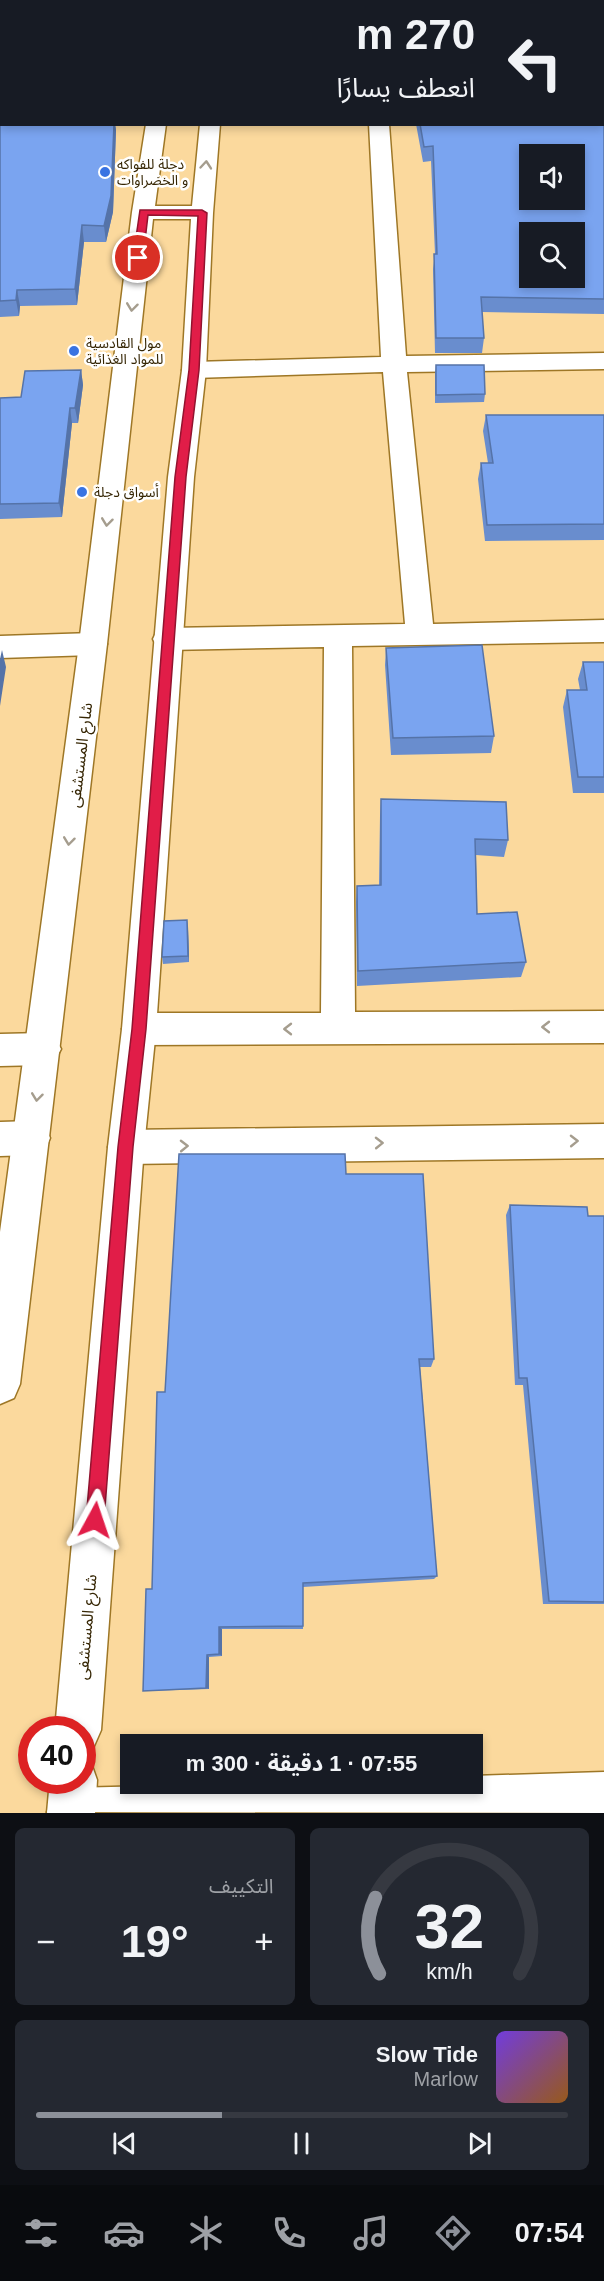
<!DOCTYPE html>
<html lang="ar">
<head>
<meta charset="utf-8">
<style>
	:root { --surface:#171b24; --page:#242831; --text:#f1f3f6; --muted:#9ea1a6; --line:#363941; --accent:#8c9099 }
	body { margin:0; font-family:Helvetica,"Noto Sans Arabic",sans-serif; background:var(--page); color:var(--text); direction:rtl; height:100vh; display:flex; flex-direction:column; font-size:22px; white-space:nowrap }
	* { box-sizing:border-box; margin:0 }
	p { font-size:20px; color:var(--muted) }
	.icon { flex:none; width:33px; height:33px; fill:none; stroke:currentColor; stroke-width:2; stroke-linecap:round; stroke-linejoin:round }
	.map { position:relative; height:1813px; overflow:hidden; direction:ltr }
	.side { display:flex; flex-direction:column; gap:15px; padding:15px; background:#0d0f14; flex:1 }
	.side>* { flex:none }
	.hud { position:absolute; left:0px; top:0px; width:604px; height:126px; box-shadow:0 3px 9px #0003; direction:rtl; background:#171b24; color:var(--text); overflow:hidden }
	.buttons { position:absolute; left:519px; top:144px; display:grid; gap:12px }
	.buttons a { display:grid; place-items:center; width:66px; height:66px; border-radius:0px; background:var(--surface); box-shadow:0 3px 9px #0003; font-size:30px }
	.speed { position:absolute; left:18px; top:1716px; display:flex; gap:12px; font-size:30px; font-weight:700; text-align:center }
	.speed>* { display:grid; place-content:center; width:78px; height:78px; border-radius:50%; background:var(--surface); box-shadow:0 3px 9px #0003; line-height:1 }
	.speed .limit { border:9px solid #d22; background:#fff; color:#111 }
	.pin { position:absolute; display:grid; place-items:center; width:51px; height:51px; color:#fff; margin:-26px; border:3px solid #fff; border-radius:50%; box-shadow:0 2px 6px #0007 }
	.me { position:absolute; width:66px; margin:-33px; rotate:5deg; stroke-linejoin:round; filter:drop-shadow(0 0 4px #0008) }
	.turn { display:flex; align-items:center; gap:21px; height:126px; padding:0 30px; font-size:27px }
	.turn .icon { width:78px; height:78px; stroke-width:2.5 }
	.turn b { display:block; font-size:42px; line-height:51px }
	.big { font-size:45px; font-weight:700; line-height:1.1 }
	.side .widget { flex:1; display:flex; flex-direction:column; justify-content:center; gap:9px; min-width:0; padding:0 21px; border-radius:9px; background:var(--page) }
	.side .dial { align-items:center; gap:0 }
	.dial svg { height:156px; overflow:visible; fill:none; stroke:var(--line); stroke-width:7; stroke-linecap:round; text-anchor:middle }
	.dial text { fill:var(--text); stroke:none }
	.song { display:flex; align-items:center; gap:18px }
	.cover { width:72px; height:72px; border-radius:9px; background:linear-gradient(135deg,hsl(260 70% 55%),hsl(30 70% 35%)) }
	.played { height:6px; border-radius:3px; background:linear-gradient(90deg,var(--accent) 35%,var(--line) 35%) }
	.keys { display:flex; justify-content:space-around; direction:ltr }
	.heat { display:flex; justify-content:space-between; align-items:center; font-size:33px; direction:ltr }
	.side .tiles { flex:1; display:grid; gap:15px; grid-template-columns:1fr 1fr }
	.widget:last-child { grid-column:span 2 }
	.trip { position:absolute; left:120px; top:1734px; width:363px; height:60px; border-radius:0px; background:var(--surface); box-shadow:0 3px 9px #0003; font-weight:700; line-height:60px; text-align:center; direction:rtl }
	.menu { display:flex; height:96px; justify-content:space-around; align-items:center; background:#090b0e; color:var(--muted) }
	.menu .icon { width:42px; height:42px }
	.menu .on { color:var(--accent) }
	.menu b { font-size:27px; color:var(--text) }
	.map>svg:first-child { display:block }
</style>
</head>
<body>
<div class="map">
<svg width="604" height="1813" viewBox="0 0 604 1813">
	<rect width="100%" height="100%" fill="#fbd99d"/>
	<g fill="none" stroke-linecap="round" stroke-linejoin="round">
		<!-- minor casing -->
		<g stroke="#9e7726" stroke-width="3">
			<path id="minor" d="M 362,0 L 380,0 L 380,2 L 362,2 Z
				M 369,124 L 389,124 L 406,356 L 604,353 L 604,369 L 407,372 L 433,624 L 604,620 L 604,642 L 352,646 L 355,1012 L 604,1011 L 604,1043 L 139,1045 L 127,1040 L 122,1029 L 127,1018 L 139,1013 L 321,1013 L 324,647 L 167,650 L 157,647 L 153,639 L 157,631 L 167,628 L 405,624 L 383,372 L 194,378 L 185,375 L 182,370 L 185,365 L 194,362 L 381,357 Z
				M 93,633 L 103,636 L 107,644 L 103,652 L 93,655 L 0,658 L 0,636 Z
				M 43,1033 L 55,1038 L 61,1049 L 55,1060 L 43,1065 L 0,1066 L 0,1034 Z
				M 32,1121 L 45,1126 L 50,1138 L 45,1150 L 32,1155 L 0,1156 L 0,1122 Z
				M 604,1124 L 604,1158 L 126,1164 L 113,1159 L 108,1147 L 113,1135 L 126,1130 Z
				M 604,1772 L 604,1813 L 47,1812 L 54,1795 L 71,1788 L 231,1784 L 472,1784 L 472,1776 Z"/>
		</g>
		<!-- tertiary casing -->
		<g stroke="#9e7726" stroke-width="3">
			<path id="tertiary" d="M 165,0 L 183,0 L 183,2 L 165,2 Z
				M 211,0 L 229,0 L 229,2 L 211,2 Z
				M 146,124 L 166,124 L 155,206 L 192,206 L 200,124 L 220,124 L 213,213 L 206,370 L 194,477 L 156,1029 L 144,1147 L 101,1730 L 94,1746 L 82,1751 L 82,1730 L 55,1730 L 108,1147 L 122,1029 L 168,477 L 182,370 L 191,219 L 153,219 L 107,644 L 20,1384 L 14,1398 L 0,1404 L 0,1232 L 79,644 L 132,212 Z
				M 82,1760 L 91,1763 L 97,1780 L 95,1813 L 47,1813 L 50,1780 L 82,1780 Z"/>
		</g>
		<!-- minor -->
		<use href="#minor" fill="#fff" fill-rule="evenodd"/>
		<!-- tertiary -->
		<use href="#tertiary" fill="#fff" fill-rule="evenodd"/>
	</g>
	<!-- wall -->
	<path fill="#698dce" d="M 469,0 L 604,0 L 604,314 L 482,312 L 484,338 L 482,353 L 435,353 L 433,269 L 435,254 L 431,161 L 423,162 L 416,124 L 603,124 L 603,2 L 469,2 Z
		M 0,22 L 2,124 L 115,124 L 116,130 L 113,212 L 106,242 L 84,242 L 77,305 L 20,306 L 19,316 L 0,317 Z
		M 436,365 L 485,394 L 484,402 L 435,403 L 435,374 Z
		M 81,370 L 83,385 L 78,423 L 72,423 L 62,517 L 0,519 L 0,398 L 21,397 Z
		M 486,415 L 604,415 L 604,540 L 485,541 L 478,479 L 481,463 L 488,463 L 483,431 Z
		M 386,648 L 494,736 L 491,753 L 391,755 L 385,665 Z
		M 583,662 L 604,662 L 604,793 L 573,793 L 563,707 L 567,690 L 580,690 L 578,679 Z
		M 381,799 L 508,840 L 504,857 L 476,855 L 477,914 L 526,962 L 521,977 L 357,986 L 356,902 L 357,886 L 379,885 L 380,816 Z
		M 188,926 L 189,962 L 163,964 L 162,957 Z
		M 346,1174 L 434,1359 L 431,1367 L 420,1367 L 437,1576 L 434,1579 L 303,1587 L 303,1629 L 222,1629 L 222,1656 L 209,1657 L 209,1689 L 143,1691 L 152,1589 L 165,1392 Z
		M 510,1205 L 588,1216 L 604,1216 L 604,1604 L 543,1604 L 523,1385 L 515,1385 L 506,1215 Z"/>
	<!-- shaded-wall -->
	<path fill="#5573a8" d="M 114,124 L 115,124 L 116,130 L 113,212 L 106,242 L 104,226 Z
		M 82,225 L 84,242 L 77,305 L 75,289 Z
		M 17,290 L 20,306 L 19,316 L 16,300 Z
		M 81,370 L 83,385 L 78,423 L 75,408 Z
		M 70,408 L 72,423 L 62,517 L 59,503 Z
		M 2,650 L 6,667 L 0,706 L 0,659 Z
		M 187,920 L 188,926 L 189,962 L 188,956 Z
		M 219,1627 L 222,1629 L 222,1656 L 219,1654 Z
		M 207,1655 L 209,1657 L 209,1689 L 206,1688 Z"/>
	<!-- building -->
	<path fill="#7aa4f0" stroke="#5573a8" stroke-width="1.5" fill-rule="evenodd" d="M 28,0 L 109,0 L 108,2 L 28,2 Z
		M 473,0 L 604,0 L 604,299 L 481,297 L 484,338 L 436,338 L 434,254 L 437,254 L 433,146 L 424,147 L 420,124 L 603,124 L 603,2 L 473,2 ZM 530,154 L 574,154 L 574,200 L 530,200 ZM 530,232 L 574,232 L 574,278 L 530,278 Z
		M 0,22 L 2,22 L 2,124 L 114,124 L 111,196 L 104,226 L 82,225 L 75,289 L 17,290 L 16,300 L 0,301 Z
		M 436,365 L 484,365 L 485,394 L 436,395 Z
		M 81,370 L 75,408 L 70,408 L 59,503 L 0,504 L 0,398 L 21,397 L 25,371 Z
		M 486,415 L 604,415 L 604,524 L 487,525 L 481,463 L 493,463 Z
		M 482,645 L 494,736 L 393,738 L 386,648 Z
		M 583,662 L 604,662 L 604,777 L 578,777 L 567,690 L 587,690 Z
		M 381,799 L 506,802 L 508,840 L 475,839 L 477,914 L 517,912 L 526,962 L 358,971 L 357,886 L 381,885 Z
		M 187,920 L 188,956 L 162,957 L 164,921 Z
		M 179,1154 L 345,1154 L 346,1174 L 423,1174 L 434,1359 L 419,1359 L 437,1576 L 303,1583 L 303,1626 L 219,1627 L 219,1654 L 207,1655 L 206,1688 L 143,1691 L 146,1589 L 152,1589 L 157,1392 L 165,1392 Z
		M 510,1205 L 587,1207 L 588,1216 L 604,1216 L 604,1602 L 549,1601 L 527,1378 L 519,1378 Z"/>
	<!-- one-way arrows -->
	<defs><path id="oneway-chevron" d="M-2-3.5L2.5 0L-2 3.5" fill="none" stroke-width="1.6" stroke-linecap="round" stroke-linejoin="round" transform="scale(1.5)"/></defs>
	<g stroke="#a59d8e">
		<use href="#oneway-chevron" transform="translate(206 165) rotate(-85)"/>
		<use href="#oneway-chevron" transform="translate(132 307) rotate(97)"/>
		<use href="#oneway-chevron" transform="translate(107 522) rotate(97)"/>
		<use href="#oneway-chevron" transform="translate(69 841) rotate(97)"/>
		<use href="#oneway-chevron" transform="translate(546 1027) rotate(180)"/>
		<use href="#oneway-chevron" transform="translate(288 1029) rotate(180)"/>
		<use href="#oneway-chevron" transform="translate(37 1097) rotate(97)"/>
		<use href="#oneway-chevron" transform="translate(574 1141) rotate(-1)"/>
		<use href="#oneway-chevron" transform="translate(379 1143) rotate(-1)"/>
		<use href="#oneway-chevron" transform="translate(184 1146) rotate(-1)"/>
	</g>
	<!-- route -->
	<path fill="#e11d48" stroke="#92132f" stroke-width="1.5" d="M 140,210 L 202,210 L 207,213 L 199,370 L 186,477 L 146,1029 L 133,1147 L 104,1520 L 101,1526 L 95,1528 L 89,1526 L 86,1520 L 118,1147 L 132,1029 L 175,477 L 189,370 L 198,216 L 148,215 L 143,258 L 138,261 L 133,258 Z"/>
	<!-- markers -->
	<g fill="#3973e2" stroke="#fff" stroke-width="2">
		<circle cx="105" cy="172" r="6"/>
		<circle cx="74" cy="351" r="6"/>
		<circle cx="82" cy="492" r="6"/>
	</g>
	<g text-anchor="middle" stroke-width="5" stroke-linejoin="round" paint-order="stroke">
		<!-- far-poi labels -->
		<g font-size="14" fill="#362604" stroke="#fff" text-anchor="start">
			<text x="117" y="169">دجلة للفواكه<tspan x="117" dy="16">و الخضراوات</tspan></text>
			<text x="86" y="348">مول القادسية<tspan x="86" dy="16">للمواد الغذائية</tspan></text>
			<text x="94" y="497">أسواق دجلة</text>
		</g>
		<!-- street labels -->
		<g font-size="16" fill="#362604" stroke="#fff">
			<text transform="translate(80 755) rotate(-83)" y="6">شارع المستشفى</text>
			<text transform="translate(86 1627) rotate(-85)" y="6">شارع المستشفى</text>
		</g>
	</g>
</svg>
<div class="buttons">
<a><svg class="icon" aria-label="sound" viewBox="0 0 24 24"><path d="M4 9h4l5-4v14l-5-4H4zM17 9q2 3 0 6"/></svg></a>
<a><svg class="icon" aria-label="search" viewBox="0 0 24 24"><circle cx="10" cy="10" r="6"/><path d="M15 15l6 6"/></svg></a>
</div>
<div class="speed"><div class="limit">40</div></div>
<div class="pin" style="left:138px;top:258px;background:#d93025"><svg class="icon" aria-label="arrive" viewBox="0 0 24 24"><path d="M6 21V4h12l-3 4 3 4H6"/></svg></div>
<svg class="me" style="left:95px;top:1520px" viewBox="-20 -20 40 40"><path d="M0-17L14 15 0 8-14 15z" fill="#e11d48" stroke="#fff" stroke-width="4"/></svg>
<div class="trip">07:55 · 1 دقيقة · 300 m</div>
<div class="hud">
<div class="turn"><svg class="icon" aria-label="left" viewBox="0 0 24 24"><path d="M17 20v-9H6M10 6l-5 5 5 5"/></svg><div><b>270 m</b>انعطف يسارًا</div></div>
</div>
</div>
<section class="side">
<div class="tiles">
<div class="widget dial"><svg viewBox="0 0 100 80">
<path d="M14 69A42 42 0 1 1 86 69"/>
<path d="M14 69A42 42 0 0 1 12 30" stroke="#8c9099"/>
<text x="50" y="56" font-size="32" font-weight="700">32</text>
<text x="50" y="72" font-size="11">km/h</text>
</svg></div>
<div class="widget"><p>التكييف</p>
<div class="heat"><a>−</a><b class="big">19°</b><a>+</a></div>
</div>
<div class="widget">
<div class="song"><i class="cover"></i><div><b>Slow Tide</b><p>Marlow</p></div></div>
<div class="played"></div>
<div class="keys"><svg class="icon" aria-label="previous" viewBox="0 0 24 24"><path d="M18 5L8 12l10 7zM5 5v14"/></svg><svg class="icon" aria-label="pause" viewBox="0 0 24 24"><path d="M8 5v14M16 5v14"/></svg><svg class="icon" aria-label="next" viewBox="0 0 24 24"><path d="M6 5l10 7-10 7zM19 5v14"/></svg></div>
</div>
</div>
</section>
<nav class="menu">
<b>07:54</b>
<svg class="icon on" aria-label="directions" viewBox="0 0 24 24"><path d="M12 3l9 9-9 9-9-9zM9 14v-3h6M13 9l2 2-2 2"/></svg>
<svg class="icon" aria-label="music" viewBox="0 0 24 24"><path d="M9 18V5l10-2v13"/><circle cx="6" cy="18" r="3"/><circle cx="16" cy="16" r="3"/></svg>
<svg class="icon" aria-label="phone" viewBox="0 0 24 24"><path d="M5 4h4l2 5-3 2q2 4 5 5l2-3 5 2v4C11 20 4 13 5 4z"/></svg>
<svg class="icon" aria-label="climate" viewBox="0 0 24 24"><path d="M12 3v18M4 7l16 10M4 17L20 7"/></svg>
<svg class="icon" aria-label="car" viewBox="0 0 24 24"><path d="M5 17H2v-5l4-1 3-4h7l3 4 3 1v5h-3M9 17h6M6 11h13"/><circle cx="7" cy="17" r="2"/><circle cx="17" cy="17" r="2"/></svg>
<svg class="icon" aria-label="filters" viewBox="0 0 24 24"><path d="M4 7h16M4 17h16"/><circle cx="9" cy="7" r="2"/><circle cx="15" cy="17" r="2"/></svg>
</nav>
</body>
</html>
